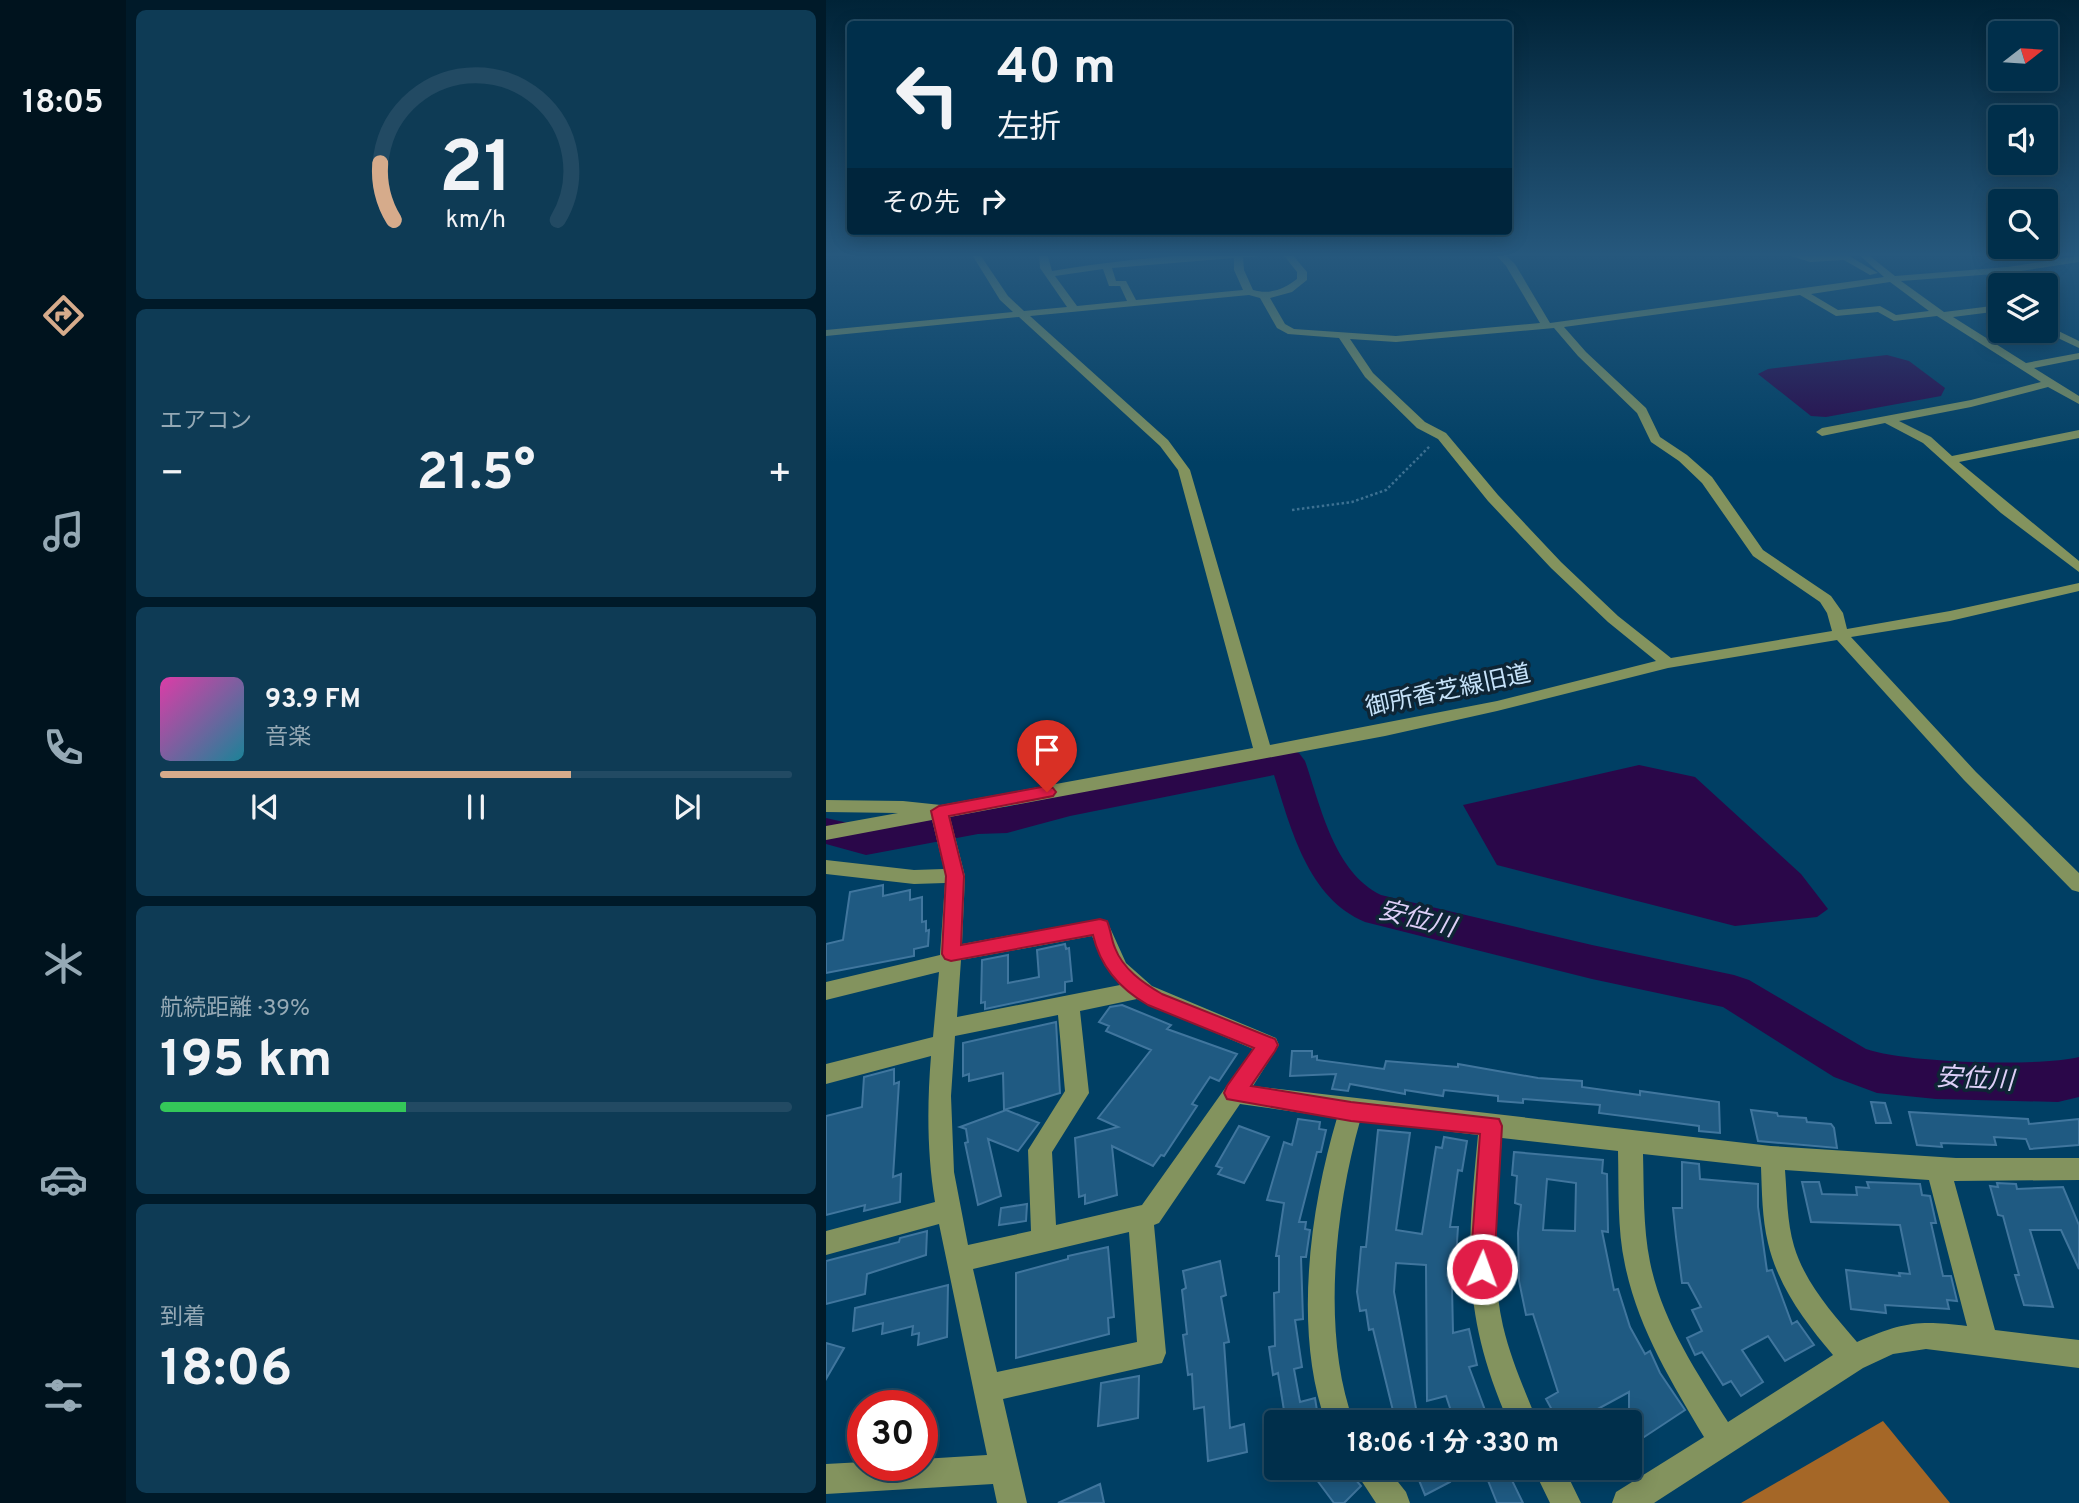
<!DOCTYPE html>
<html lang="ja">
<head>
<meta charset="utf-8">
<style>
	:root { --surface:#002f4b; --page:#0e3b55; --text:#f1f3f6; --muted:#95a9b5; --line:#224a63; --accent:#d6ab8b }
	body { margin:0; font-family:Overpass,"Noto Sans JP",sans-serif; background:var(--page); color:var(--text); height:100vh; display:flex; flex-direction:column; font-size:26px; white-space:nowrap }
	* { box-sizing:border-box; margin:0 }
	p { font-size:23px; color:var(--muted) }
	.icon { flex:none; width:38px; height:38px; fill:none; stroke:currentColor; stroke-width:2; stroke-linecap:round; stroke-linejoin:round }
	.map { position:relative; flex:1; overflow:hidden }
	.side { display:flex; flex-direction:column; gap:10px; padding:10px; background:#001a29; width:700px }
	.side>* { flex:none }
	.banner { position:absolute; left:21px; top:21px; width:665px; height:214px; border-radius:7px; box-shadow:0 4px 18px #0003,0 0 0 2px var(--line); background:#002f4b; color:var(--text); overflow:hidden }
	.needle { width:46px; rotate:73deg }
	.tools { position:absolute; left:1162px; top:21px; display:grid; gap:14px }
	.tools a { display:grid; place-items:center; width:70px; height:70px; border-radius:7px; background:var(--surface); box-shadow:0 4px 18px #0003,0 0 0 2px var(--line); font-size:35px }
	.speed { position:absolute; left:21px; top:1390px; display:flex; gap:14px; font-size:35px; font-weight:700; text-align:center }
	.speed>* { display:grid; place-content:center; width:91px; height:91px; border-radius:50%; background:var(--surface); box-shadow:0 4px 18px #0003,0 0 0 2px var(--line); line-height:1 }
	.speed .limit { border:10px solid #d22; background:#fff; color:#111 }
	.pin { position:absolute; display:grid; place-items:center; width:60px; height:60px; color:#fff; margin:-72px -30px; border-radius:50% 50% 50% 0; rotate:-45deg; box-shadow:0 0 7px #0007 }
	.pin .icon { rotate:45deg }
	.me { position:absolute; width:77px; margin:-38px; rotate:2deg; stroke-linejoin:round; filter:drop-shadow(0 0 5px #0008) }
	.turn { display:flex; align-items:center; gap:24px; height:147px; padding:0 35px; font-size:32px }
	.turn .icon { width:91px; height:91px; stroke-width:2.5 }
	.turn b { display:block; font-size:49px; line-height:60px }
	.then { display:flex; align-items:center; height:66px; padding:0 35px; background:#0003; gap:14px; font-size:26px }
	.big { font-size:52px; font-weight:700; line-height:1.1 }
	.side .widget { flex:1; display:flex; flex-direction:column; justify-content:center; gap:10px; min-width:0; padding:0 24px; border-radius:10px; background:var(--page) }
	.side .dial { align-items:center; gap:0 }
	.dial svg { height:182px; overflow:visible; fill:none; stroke:var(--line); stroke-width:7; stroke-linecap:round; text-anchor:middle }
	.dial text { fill:var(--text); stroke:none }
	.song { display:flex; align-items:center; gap:21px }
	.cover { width:84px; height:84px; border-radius:10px; background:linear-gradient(135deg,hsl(320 70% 55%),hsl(190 70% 35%)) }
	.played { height:7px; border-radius:4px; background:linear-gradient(90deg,var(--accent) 65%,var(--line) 65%) }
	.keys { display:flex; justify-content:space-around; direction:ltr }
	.heat { display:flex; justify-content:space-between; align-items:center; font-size:38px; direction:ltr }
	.charge { height:10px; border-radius:5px; background:linear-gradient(90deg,#34c759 39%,var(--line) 0) }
	.trip { position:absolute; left:438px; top:1410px; width:378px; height:70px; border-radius:7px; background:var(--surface); box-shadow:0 4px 18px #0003,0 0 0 2px var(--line); font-weight:700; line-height:70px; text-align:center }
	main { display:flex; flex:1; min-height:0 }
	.tab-bar { display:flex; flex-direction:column; width:126px; justify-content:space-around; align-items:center; background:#00131e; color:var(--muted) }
	.tab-bar .icon { width:49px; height:49px }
	.tab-bar .on { color:var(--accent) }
	.tab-bar b { font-size:32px; color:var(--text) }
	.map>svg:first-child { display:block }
</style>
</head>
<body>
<main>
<nav class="tab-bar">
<b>18:05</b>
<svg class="icon on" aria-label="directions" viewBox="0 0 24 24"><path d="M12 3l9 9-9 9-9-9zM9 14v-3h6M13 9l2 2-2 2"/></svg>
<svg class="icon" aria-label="music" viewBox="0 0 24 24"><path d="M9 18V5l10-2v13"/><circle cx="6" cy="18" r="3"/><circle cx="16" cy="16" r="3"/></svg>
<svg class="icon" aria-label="phone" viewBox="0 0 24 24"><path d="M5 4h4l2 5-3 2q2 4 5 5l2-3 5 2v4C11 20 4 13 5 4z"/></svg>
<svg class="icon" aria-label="climate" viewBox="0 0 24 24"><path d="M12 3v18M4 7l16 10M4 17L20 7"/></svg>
<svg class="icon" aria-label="car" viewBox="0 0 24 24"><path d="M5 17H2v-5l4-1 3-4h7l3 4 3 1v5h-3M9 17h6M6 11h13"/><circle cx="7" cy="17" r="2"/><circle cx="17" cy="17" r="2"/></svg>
<svg class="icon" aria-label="filters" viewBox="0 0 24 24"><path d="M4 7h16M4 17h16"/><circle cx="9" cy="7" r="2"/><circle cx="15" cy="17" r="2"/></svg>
</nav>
<section class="side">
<div class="widget dial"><svg viewBox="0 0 100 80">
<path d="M14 69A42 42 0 1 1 86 69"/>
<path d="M14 69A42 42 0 0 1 8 44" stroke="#d6ab8b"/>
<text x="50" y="56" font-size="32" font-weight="700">21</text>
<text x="50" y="72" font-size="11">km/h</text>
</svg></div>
<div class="widget"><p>エアコン</p>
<div class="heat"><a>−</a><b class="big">21.5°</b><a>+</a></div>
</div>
<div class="widget">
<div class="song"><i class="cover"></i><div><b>93.9 FM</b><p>音楽</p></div></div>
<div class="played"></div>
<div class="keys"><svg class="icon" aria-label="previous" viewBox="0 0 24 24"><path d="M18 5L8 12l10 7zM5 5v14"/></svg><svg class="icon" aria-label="pause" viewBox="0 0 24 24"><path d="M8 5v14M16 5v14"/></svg><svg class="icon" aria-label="next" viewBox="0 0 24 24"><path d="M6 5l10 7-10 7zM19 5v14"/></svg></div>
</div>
<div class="widget"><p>航続距離 · 39%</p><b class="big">195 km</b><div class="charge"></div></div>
<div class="widget"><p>到着</p><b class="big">18:06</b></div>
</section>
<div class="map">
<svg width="1253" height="1503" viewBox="0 0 1253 1503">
	<rect width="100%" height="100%" fill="#003f64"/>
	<!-- forest -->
	<path fill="#a56727" d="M 1057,1421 L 1124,1503 L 915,1503 Z"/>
	<!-- water -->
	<path fill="#2a0749" d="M 1061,355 L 1083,361 L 1119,388 L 1115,396 L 1000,417 L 985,416 L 932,374 L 942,369 Z
		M 813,765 L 869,777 L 975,874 L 1002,909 L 991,917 L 909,926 L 671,865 L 637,805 Z"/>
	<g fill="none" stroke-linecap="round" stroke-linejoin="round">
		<!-- river -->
		<path fill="#2a0749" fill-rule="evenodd" d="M 461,749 L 473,753 L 479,761 C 495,807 508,872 555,895 L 766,945 L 908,975 L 923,980 L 1040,1049 C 1079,1063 1213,1067 1253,1057 L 1253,1097 L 1232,1102 L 1110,1099 L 1051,1093 L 1008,1077 L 897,1007 L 766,979 L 539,922 C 482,898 465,829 448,775 L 244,816 L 181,833 L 152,834 L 40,855 L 0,844 L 0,818 L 40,827 L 152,808 L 181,807 L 244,790 Z"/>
	</g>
	<!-- building -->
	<path fill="#1f5a82" stroke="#40769e" stroke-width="2" fill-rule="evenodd" d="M 57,885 L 57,896 L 84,890 L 84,900 L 96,897 L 96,922 L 100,921 L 100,931 L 103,930 L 102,946 L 88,949 L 88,956 L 0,973 L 0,944 L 17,940 L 24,892 Z
		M 239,944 L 240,949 L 243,948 L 246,981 L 239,982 L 239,992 L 159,1009 L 159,1002 L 155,1003 L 156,960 L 182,955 L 182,983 L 213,977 L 211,950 Z
		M 296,1005 L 345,1025 L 341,1029 L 411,1054 L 393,1081 L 384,1077 L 366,1104 L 371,1106 L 338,1156 L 335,1155 L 327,1166 L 286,1146 L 291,1195 L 259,1204 L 259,1195 L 253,1197 L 249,1138 L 292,1127 L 272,1118 L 325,1050 L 280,1031 L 283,1026 L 273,1022 L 284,1007 Z
		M 230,1022 L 234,1093 L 178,1110 L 177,1073 L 143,1081 L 143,1074 L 137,1076 L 137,1043 Z
		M 466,1051 L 486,1051 L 486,1057 L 491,1056 L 491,1060 L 558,1069 L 560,1061 L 632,1067 L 632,1064 L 712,1078 L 756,1081 L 756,1087 L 814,1095 L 814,1091 L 893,1102 L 894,1133 L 873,1131 L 873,1126 L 773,1113 L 774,1105 L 697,1099 L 697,1103 L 672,1101 L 672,1096 L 618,1090 L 617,1096 L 579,1090 L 579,1094 L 524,1084 L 522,1091 L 506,1089 L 510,1074 L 464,1076 Z
		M 68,1069 L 68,1084 L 73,1082 L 67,1177 L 75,1174 L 74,1202 L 38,1211 L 39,1205 L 0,1215 L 0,1116 L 36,1107 L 38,1077 Z
		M 1045,1102 L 1059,1103 L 1065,1123 L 1050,1123 Z
		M 180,1110 L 213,1123 L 192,1151 L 162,1139 L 175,1196 L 152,1205 L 139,1143 L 142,1142 L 140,1129 L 134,1127 Z
		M 925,1110 L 951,1113 L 952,1116 L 980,1118 L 981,1122 L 1005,1124 L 1008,1128 L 1011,1148 L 932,1141 Z
		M 1083,1112 L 1202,1119 L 1203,1124 L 1253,1119 L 1253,1145 L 1204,1149 L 1200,1139 L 1168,1137 L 1170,1145 L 1115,1143 L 1116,1147 L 1091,1145 Z
		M 472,1119 L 494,1122 L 493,1129 L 500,1130 L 495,1152 L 491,1152 L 473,1222 L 480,1222 L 479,1229 L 484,1230 L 480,1257 L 475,1257 L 477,1319 L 469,1320 L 476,1367 L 468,1369 L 474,1402 L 489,1398 L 493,1423 L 460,1423 L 452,1373 L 447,1375 L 443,1347 L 449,1346 L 448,1293 L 453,1292 L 453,1256 L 450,1256 L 458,1203 L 441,1200 L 458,1142 L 466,1145 Z
		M 413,1126 L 443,1137 L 418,1183 L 392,1174 L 396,1168 L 390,1166 Z
		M 552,1130 L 584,1133 L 570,1230 L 596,1234 L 610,1147 L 616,1148 L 618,1137 L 641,1141 L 636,1171 L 632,1170 L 624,1227 L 632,1227 L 628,1287 L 626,1287 L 627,1333 L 643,1329 L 651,1365 L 643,1367 L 660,1413 L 650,1417 L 652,1423 L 629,1423 L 620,1396 L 601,1401 L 600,1265 L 570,1263 L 568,1292 L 592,1419 L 570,1423 L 547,1329 L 543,1330 L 540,1310 L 534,1311 L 531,1292 L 535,1247 L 540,1247 Z
		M 688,1152 L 777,1160 L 776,1173 L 781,1174 L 782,1232 L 776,1231 L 788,1290 L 792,1289 L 804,1327 L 819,1354 L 824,1351 L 834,1373 L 859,1410 L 803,1447 L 803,1392 L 768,1411 L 774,1423 L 733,1423 L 720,1399 L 732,1392 L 707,1314 L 700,1315 L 693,1281 L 692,1233 L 695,1205 L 689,1203 L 691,1176 L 686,1175 ZM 721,1179 L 750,1183 L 749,1231 L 717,1230 Z
		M 856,1162 L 873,1164 L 874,1179 L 932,1184 L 932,1207 L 941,1271 L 946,1270 L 966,1324 L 971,1321 L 988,1345 L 959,1361 L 942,1336 L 916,1350 L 937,1382 L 915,1396 L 905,1381 L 897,1385 L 876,1352 L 869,1355 L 861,1338 L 876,1331 L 866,1310 L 875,1307 L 862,1283 L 856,1283 L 850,1237 L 847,1208 L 856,1208 Z
		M 976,1182 L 993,1182 L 996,1194 L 1031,1195 L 1030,1187 L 1043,1188 L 1041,1182 L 1094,1184 L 1096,1195 L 1104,1196 L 1110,1223 L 1105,1223 L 1117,1276 L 1125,1276 L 1131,1301 L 1121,1300 L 1123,1309 L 1059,1305 L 1060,1313 L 1025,1309 L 1020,1270 L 1074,1276 L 1073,1273 L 1084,1274 L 1074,1225 L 985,1222 Z
		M 1171,1183 L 1190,1184 L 1191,1189 L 1237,1187 L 1253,1225 L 1253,1269 L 1235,1230 L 1204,1230 L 1227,1307 L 1198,1305 L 1189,1275 L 1193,1275 L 1177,1216 L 1172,1215 L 1164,1186 L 1172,1187 Z
		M 201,1204 L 200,1221 L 173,1225 L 175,1208 Z
		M 101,1231 L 100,1255 L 41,1274 L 39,1294 L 0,1304 L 0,1261 L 73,1242 L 74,1238 Z
		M 282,1247 L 288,1317 L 282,1318 L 283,1334 L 190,1358 L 190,1273 L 242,1259 L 242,1256 Z
		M 394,1261 L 400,1295 L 395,1297 L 403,1342 L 398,1343 L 404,1428 L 418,1424 L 421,1452 L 382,1461 L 378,1407 L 368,1409 L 366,1374 L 362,1375 L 357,1335 L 361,1334 L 356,1290 L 360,1288 L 357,1271 Z
		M 122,1285 L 121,1337 L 92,1345 L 93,1333 L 86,1335 L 87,1326 L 56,1334 L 57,1323 L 27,1331 L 29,1308 Z
		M 0,1343 L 18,1348 L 0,1379 Z
		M 313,1376 L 312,1418 L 272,1426 L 275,1383 Z
		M 482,1468 L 520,1468 L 535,1486 L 518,1503 L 508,1503 Z
		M 588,1468 L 618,1468 L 624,1482 L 599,1495 Z
		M 657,1468 L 680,1468 L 697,1503 L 671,1503 Z
		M 274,1484 L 278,1503 L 232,1503 Z"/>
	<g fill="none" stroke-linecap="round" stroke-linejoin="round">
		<!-- path -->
		<path stroke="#3d7192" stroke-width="2.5" stroke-dasharray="2.5 2.5" stroke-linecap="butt" d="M 466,510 L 526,502 L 560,490 L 604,446"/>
		<!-- minor -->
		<path fill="#83935e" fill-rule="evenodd" d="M 145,253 L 153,253 L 182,296 L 198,311 L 241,307 L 214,268 L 213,253 L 221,253 L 226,271 C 296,259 369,253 440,253 L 436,256 L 417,257 L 418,270 L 427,290 C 444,295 458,289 471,279 L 471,272 L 456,253 L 465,253 L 481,272 L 481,280 L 466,292 L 444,298 L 459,324 L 468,329 L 570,336 L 714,323 L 680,266 L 668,253 L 677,253 L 689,264 L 724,323 L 1058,277 L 1031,253 L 1040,253 L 1069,276 L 1182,267 L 1253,256 L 1253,262 L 1182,273 L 1075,281 L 1118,312 L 1174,305 L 1174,311 L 1127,317 L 1200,363 L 1253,353 L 1253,359 L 1208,368 L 1253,396 L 1253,404 L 1222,387 L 1145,407 L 1073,421 L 1105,437 L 1126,456 L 1253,430 L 1253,438 L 1133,462 L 1253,561 L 1253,572 L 1175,513 L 1097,443 L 1059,423 L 996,436 L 990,432 L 996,428 L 1145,400 L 1215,382 L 1111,316 L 1068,321 L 1052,312 L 1010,316 L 974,295 L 738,327 L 760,352 L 820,408 L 834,437 L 861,455 L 886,477 L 937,550 L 1005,596 L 1017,613 L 1021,629 L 1124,611 L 1253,583 L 1253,591 L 1124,621 L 1025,637 L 1150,772 L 1253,873 L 1253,892 L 1246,890 L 1138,780 L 1011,640 L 842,668 L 671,711 L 559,736 L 124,817 L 139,876 L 136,944 L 274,919 L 281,921 L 300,963 L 326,986 L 450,1038 L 453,1045 L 427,1086 L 945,1146 L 1130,1158 L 1253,1158 L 1253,1180 L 1128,1181 L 1169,1330 L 1253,1340 L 1253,1368 L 1100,1349 L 1067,1354 L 1037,1368 L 828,1503 L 786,1503 L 790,1492 L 878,1437 C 846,1383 812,1328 799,1265 C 791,1228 793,1189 792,1151 L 676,1138 C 671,1200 663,1264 677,1326 C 685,1360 699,1391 712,1423 L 683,1423 C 635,1314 641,1249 652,1135 L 534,1121 C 509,1210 495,1334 528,1423 L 500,1423 C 467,1332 484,1208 511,1118 L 414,1104 L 333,1223 L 328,1225 L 340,1353 L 336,1363 L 177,1399 L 201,1503 L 171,1503 L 167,1484 L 0,1494 L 0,1464 L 37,1462 L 37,1465 L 96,1465 L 96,1459 L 161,1455 L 113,1224 L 0,1255 L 0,1231 L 109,1202 C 101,1154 101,1105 105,1056 L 0,1084 L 0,1064 L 107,1037 L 113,972 L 0,1000 L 0,982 L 114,955 L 119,883 L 88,884 L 0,874 L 0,860 L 88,870 L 118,869 L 106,820 L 0,840 L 0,826 L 72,813 L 0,812 L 0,800 L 77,801 L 115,805 L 427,748 L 352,470 L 334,446 L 193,317 L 0,336 L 0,330 L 187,312 L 174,300 ZM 408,258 L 408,270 L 417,290 L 310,300 L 300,281 L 290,281 L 286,268 ZM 277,269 L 283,286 L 294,286 L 301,301 L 251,306 L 229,276 ZM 1064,282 L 1103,311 L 1070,315 L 1054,306 L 1012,310 L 985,294 ZM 423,295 L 434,298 L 451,328 L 462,334 L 513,338 L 539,377 L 591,428 L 612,439 L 662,501 L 725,568 L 782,622 L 830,661 L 671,701 L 444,745 L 364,470 L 342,440 L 204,316 ZM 728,328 L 752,356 L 811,413 L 825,442 L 853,461 L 876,483 L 927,556 L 994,602 L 1001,613 L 1006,631 L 845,658 L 792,616 L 735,562 L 672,495 L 620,433 L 599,422 L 547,373 L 524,339 L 570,342 ZM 266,936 L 279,966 L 294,985 L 131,1017 L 135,960 ZM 311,999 L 427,1049 L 316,1205 L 230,1225 L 226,1152 L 263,1093 L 254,1011 ZM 232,1015 L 239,1091 L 202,1150 L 205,1231 L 142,1245 L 128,1172 L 125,1096 L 129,1036 ZM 817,1154 L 935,1167 C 936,1192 936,1218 942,1243 C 952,1286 979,1322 1007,1355 L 902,1422 C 870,1371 836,1321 824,1262 C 817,1227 818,1190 817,1154 ZM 959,1170 L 1103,1180 L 1141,1326 C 1092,1320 1077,1322 1031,1342 C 1007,1314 979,1283 968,1246 C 961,1222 961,1195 959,1170 ZM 303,1232 L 311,1342 L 171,1372 L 147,1269 Z
			M 956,253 L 984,256 L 1020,254 L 1052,273 L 1044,275 L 1018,260 L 984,262 Z
			M 1145,253 L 1205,253 L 1200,256 L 1150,256 Z
			M 1220,325 L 1253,341 L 1253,348 L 1217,331 L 1220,331 Z
			M 527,1468 L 561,1468 L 580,1492 L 584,1503 L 550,1503 Z
			M 707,1468 L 738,1468 L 755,1503 L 724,1503 Z"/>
	</g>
	<!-- sky -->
	<linearGradient id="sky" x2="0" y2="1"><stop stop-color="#002337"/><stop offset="0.55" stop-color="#26587d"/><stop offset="1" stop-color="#26587d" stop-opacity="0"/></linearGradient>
	<rect width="1253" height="463" fill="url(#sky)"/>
	<!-- route -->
	<path fill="#e11d48" stroke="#92132f" stroke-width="2" d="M 221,786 L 227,788 L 230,792 L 227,796 L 123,816 L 138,876 L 135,945 L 274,919 L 281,921 C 285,930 285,939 289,948 C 297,969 317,983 336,994 L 449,1039 L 452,1045 L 449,1051 L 425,1086 L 525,1102 L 673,1119 L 676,1126 L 668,1269 L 664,1277 L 656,1281 L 647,1277 L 644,1269 L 654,1134 L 525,1121 L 401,1099 L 398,1093 L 401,1086 L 428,1048 L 322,1005 C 294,989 274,966 267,935 L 125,961 L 119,959 L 116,954 L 120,876 L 105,811 L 113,806 Z"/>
	<g text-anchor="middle" stroke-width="7" stroke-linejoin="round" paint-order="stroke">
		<!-- street labels -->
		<g font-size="24" fill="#c7e3fa" stroke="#0e2535">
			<text transform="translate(622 690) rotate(-12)" y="8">御所香芝線旧道</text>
		</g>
		<!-- water labels -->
		<g font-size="26" font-style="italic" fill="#decff7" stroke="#0e2535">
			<text transform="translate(591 918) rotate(14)" y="9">安位川</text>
			<text transform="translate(1149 1078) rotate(3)" y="9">安位川</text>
		</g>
	</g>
</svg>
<div class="tools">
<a><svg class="needle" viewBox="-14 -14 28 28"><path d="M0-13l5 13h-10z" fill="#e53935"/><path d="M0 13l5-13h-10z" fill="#95a9b5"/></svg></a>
<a><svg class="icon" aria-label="sound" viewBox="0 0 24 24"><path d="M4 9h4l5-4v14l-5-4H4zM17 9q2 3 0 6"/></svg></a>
<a><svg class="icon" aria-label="search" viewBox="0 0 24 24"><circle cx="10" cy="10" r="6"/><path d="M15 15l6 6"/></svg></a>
<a><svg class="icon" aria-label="layers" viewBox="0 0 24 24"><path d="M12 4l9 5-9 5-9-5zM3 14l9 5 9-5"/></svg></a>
</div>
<div class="speed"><div class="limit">30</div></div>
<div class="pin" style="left:221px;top:792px;background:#d93025"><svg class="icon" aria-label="arrive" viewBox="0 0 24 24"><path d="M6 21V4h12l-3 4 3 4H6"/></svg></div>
<svg class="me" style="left:656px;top:1269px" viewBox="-20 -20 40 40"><circle r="17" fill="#e11d48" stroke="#fff" stroke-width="3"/><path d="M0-11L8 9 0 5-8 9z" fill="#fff"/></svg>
<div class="trip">18:06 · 1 分 · 330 m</div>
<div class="banner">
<div class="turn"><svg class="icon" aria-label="left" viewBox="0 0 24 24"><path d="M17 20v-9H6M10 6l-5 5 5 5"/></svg><div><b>40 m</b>左折</div></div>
<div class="then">その先<svg class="icon" aria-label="right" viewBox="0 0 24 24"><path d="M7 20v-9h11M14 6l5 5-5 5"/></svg></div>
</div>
</div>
</main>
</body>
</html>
